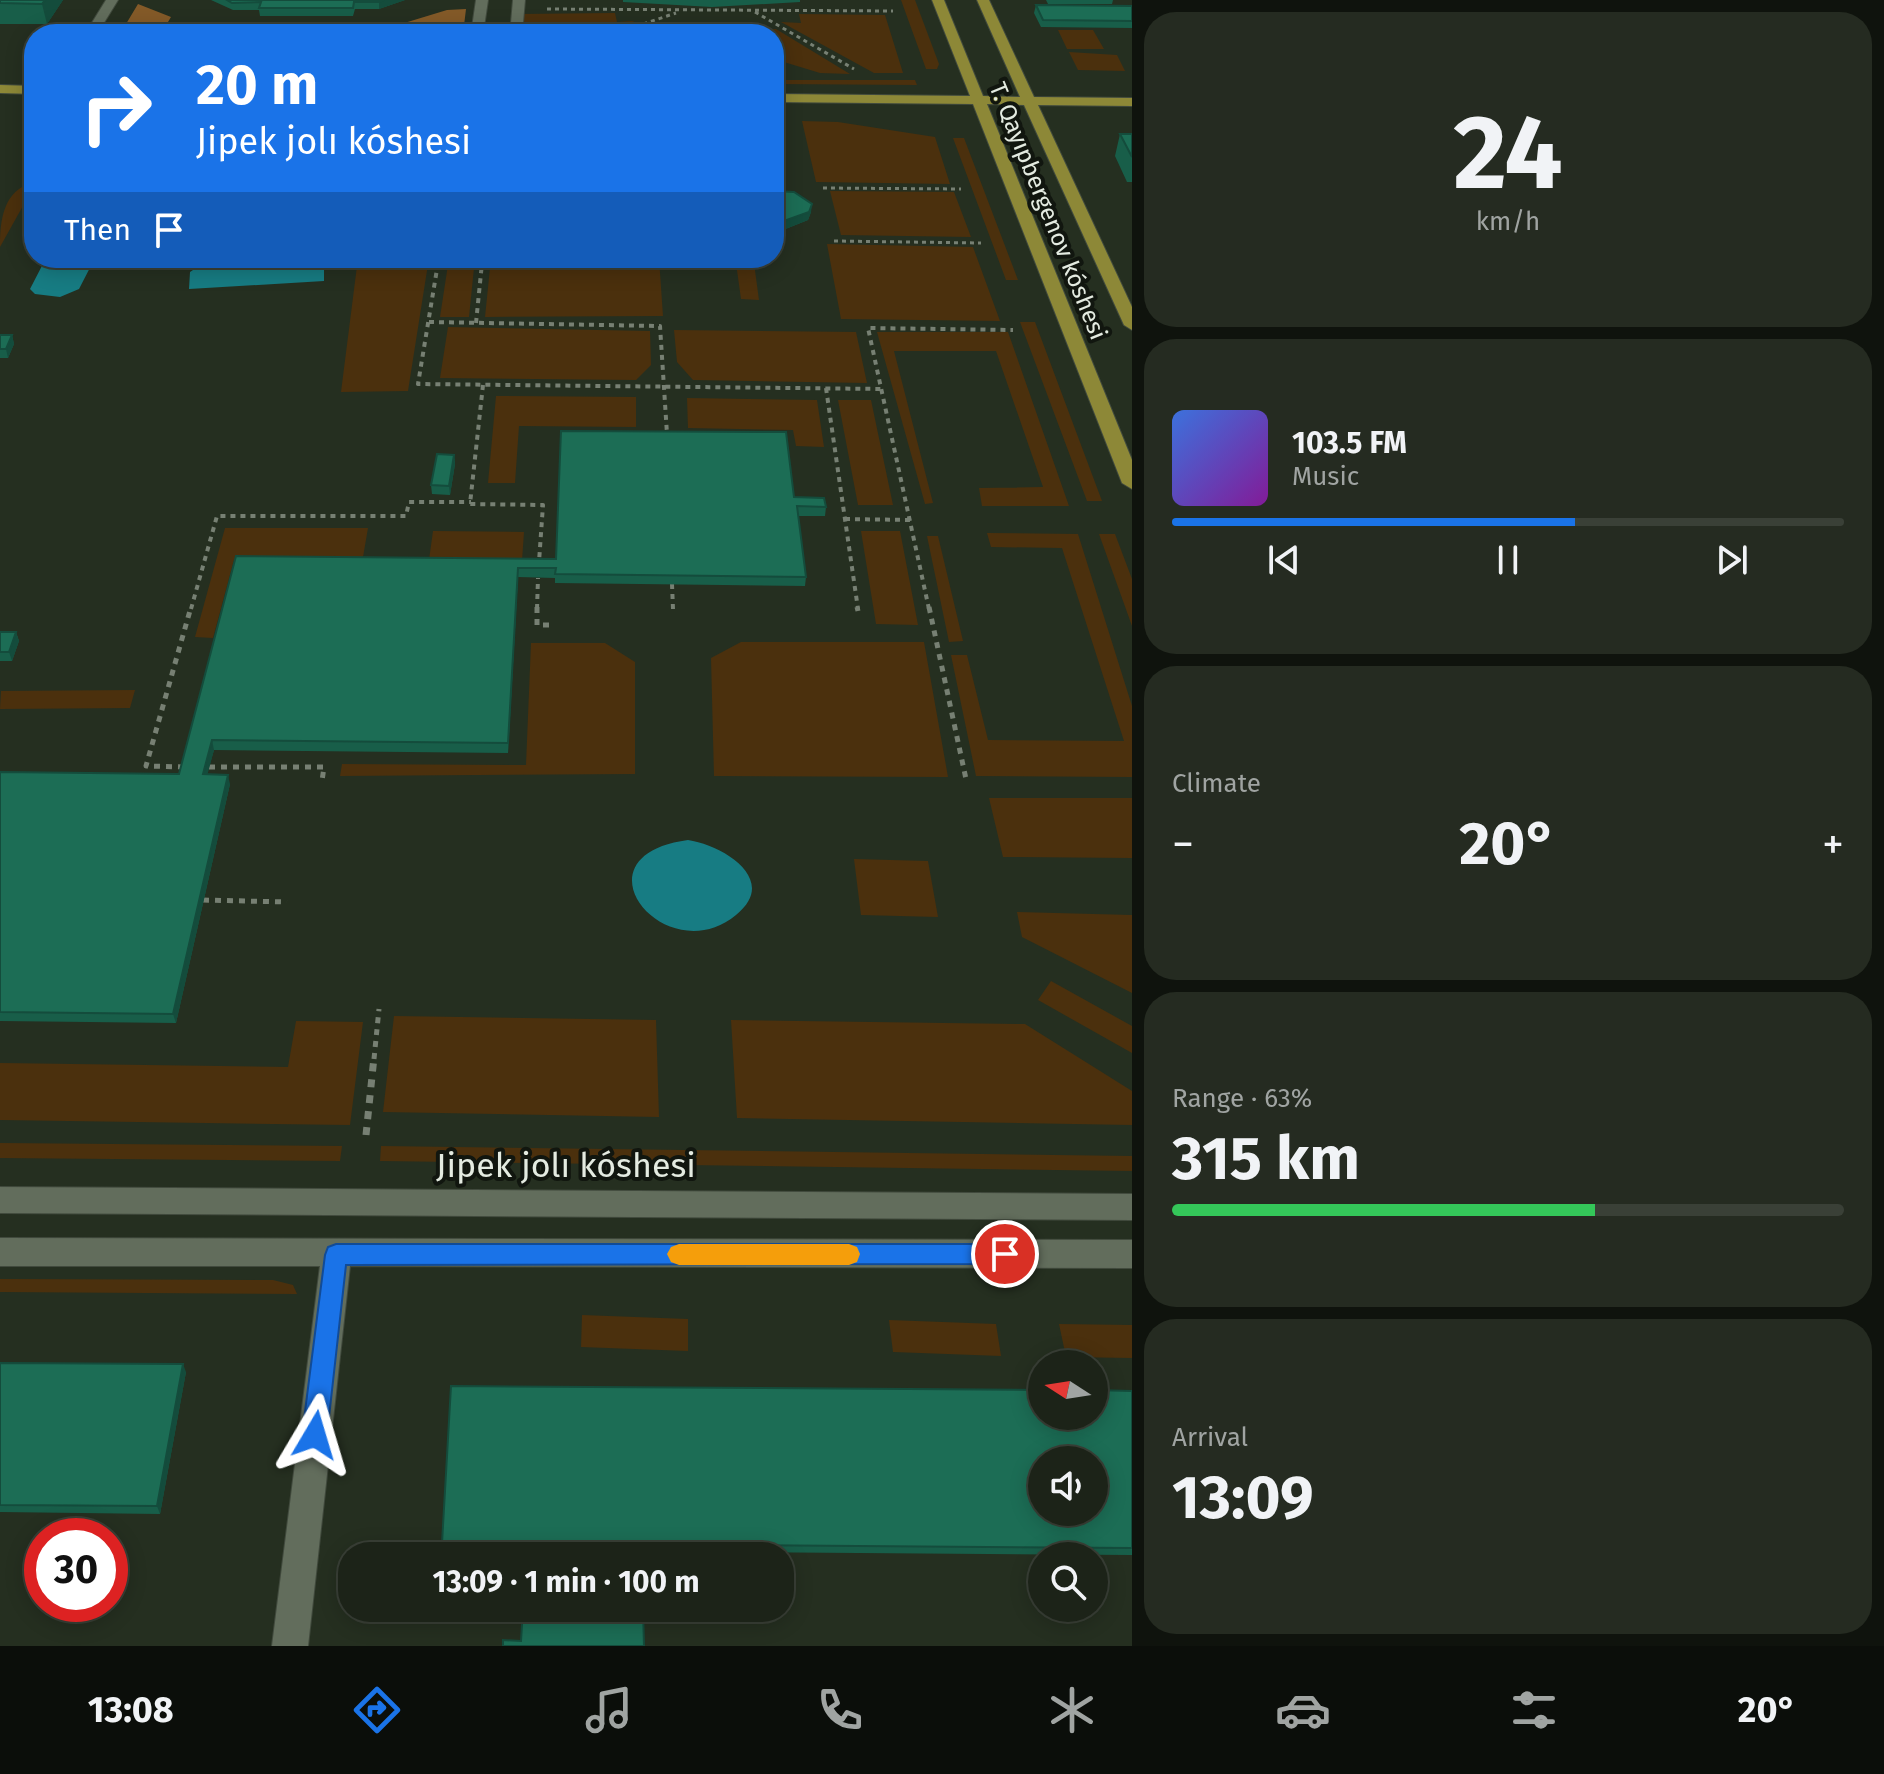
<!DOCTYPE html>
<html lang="en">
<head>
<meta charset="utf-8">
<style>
	:root { --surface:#1c2318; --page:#252b21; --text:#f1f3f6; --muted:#a0a4a2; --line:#3a4037; --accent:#1a73e8 }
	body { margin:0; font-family:"Fira Sans",sans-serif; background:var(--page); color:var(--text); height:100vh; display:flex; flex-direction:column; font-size:30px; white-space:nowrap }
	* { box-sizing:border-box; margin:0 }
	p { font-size:26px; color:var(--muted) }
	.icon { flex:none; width:44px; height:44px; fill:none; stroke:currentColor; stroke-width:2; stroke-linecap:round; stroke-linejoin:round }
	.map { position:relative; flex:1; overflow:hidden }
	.side { display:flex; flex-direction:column; gap:12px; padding:12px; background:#0f130d; width:752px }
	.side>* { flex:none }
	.hud { position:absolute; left:24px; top:24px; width:760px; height:244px; border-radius:32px; box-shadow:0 4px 20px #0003,0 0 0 2px var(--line); background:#1a73e8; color:#fff; overflow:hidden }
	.needle { width:52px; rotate:282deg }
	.buttons { position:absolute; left:1028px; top:1350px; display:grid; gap:16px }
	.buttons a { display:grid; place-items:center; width:80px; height:80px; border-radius:50%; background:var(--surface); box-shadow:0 4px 20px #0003,0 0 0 2px var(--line); font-size:40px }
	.speed { position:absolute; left:24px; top:1518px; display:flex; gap:16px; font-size:40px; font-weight:700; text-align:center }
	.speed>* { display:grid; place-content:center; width:104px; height:104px; border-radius:50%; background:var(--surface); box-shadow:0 4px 20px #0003,0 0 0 2px var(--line); line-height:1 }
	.speed .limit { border:12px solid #d22; background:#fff; color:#111 }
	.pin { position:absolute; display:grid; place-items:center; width:68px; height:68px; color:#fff; margin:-34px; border:4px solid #fff; border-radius:50%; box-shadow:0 2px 8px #0007 }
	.me { position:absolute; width:88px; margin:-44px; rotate:7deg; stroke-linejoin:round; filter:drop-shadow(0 0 6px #0008) }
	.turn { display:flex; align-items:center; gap:28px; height:168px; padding:0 40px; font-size:36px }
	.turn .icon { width:104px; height:104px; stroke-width:2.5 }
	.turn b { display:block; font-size:56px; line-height:68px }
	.then { display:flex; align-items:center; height:76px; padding:0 40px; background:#0003; gap:16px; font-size:30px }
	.big { font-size:60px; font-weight:700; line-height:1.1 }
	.side .widget { flex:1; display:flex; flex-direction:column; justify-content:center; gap:12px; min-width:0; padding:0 28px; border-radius:32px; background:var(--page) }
	.side .dial { align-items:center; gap:0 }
	.dial b { font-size:104px; line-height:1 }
	.song { display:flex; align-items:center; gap:24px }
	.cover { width:96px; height:96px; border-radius:12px; background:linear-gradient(135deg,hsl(220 70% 55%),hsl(290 70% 35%)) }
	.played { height:8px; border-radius:4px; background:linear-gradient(90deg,var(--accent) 60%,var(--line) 60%) }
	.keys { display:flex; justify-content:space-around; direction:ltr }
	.heat { display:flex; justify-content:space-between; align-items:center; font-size:44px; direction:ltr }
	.charge { height:12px; border-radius:6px; background:linear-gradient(90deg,#34c759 63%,var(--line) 0) }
	.trip { position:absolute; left:338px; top:1542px; width:456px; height:80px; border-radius:32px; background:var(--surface); box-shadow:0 4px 20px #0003,0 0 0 2px var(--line); font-weight:700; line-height:80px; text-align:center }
	.tabs { display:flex; height:128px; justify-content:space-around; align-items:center; background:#0b0e0a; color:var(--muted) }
	.tabs .icon { width:56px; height:56px }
	.tabs .on { color:var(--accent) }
	.tabs b { font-size:36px; color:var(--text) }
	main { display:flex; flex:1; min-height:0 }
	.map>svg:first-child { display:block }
</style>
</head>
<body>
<main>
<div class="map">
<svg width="1132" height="1646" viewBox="0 0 1132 1646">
	<rect width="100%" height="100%" fill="#252f20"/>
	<!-- green -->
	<path fill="#4b300d" d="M 901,0 L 915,0 L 939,64 L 937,69 L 926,69 Z
		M 615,13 L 617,22 L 635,21 L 597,34 L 518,34 L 520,14 Z
		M 799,14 L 885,15 L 903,73 L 874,73 L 781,22 L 801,23 Z
		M 741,29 L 776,29 L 850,74 L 820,73 L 774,59 L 774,34 L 742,34 Z
		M 1058,30 L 1093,30 L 1104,49 L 1067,49 Z
		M 1069,52 L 1117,55 L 1125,71 L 1078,70 Z
		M 774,80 L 915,80 L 917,85 L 774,84 Z
		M 802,121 L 838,122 L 935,137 L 950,184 L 816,182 Z
		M 953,138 L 964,138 L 1018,280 L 1006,280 Z
		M 34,182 L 34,204 L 24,204 L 0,247 C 0,220 3,190 34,182 Z
		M 830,191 L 954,192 L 971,237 L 841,235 Z
		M 827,244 L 973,247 L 1000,321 L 841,319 Z
		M 358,258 L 429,258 L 408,391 L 341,392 Z
		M 449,258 L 475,258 L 469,317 L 440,317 Z
		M 491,258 L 659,258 L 663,316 L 485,317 Z
		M 736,263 L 754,263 L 759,300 L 741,299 Z
		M 1020,322 L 1035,322 L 1102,501 L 1087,501 Z
		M 448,327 L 650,331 L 651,365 L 636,380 L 440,378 Z
		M 674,330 L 856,332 L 867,383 L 693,380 L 677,362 Z
		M 877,332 L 1008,332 L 1069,506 L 982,506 L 979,488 L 1043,487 L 996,351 L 894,351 L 933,503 L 925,504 Z
		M 496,396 L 636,397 L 636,427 L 519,426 L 515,483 L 488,483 Z
		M 687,398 L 817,400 L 824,447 L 796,446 L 793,430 L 688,428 Z
		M 838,400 L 871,400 L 893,505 L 858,505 Z
		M 225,528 L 368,528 L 362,563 L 234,560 L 213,638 L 195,637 Z
		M 433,531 L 524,532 L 522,561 L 429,560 Z
		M 861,531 L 900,531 L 918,625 L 876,624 Z
		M 987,533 L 1078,534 L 1132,706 L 1132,777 L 976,776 L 951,655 L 967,655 L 988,740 L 1124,741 L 1062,548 L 991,547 Z
		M 1099,534 L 1115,534 L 1132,579 L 1132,626 Z
		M 927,536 L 938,536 L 963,641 L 949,642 Z
		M 741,642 L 924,642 L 948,777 L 714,776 L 711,658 Z
		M 531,643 L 605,643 L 635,662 L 635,774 L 340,776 L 342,764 L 526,765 Z
		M 135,690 L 130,708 L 0,709 L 1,691 Z
		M 989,798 L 1132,798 L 1132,858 L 1003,857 Z
		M 854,859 L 928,861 L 938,917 L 861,915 Z
		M 1017,912 L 1132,915 L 1132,993 L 1022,937 Z
		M 1051,981 L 1132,1026 L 1132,1053 L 1038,1000 Z
		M 394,1016 L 656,1020 L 659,1117 L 383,1112 Z
		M 731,1020 L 1025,1024 L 1132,1091 L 1132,1125 L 737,1118 Z
		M 296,1021 L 363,1022 L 350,1125 L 0,1120 L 0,1063 L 288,1067 Z
		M 0,1143 L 342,1146 L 340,1161 L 0,1158 Z
		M 381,1146 L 1132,1156 L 1132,1171 L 380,1161 Z
		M 0,1279 L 273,1280 L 293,1285 L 297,1294 L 0,1292 Z
		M 582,1315 L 688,1319 L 688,1351 L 581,1347 Z
		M 889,1320 L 996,1324 L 1001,1356 L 893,1352 Z
		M 1059,1324 L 1132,1325 L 1132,1358 L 1066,1357 Z"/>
	<!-- forest -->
	<path fill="#845a28" d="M 138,4 L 171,17 L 162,32 L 120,34 Z
		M 466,9 L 463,34 L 399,34 L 401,24 L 447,10 Z"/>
	<!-- water -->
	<path fill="#177c83" d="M 46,258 L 95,258 L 79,289 L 60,297 L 35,294 L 30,289 Z
		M 211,258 L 324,258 L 324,281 L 189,289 L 190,272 Z
		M 688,840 C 723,845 780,880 736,915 C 666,973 569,856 688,840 Z"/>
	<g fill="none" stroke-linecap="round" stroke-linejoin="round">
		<!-- minor casing -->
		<g stroke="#414a3d" stroke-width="2">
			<path id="minor" d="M 106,0 L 118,0 L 97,34 L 85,34 Z
				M 476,0 L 488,0 L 483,34 L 471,34 Z
				M 513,0 L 525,0 L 522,34 L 510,34 Z
				M 0,1187 L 1132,1194 L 1132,1220 L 0,1213 Z
				M 0,1238 L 1132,1240 L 1132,1268 L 350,1266 L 308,1646 L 272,1646 L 320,1266 L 0,1266 Z"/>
		</g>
		<!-- major casing -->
		<g stroke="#414a3d" stroke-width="2">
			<path id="major" d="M 932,0 L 944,0 L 983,96 L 1020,97 L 977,0 L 989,0 L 1034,97 L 1132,98 L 1132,106 L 1038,105 L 1132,307 L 1132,330 L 1124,325 L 1024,105 L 987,104 L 1132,460 L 1132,489 L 1122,483 L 973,104 L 774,102 L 774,94 L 970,96 Z
				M 0,85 L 34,86 L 34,94 L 0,93 Z"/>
		</g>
		<!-- path-far3 -->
		<path stroke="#778073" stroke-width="3" stroke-dasharray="4 4" stroke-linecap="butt" d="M 547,9 L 893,11
			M 755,12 L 854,69
			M 613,34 L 676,13
			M 823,188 L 961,189
			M 834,241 L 981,243
			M 438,265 L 439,258
			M 482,265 L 483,258"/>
		<!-- path-far2 -->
		<path stroke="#778073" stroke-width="4" stroke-dasharray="5 5" stroke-linecap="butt" d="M 438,263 L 418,384 L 882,389
			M 429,322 L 660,326 L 667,434
			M 476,323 L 482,263
			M 483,385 L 470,504 L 543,505 L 539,562
			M 826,388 L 858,609
			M 845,519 L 911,520
			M 672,584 L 673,609
			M 191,609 L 217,516 L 406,516 L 409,502 L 471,502
			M 537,609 L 538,578
			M 929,609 L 868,328 L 1013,330"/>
		<!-- path-far1 -->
		<path stroke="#778073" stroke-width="5" stroke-dasharray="6 6" stroke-linecap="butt" d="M 537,607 L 537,625 L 550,625
			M 857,607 L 858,611
			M 929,607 L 966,779
			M 184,767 L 146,766 L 191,607
			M 209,767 L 324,767 L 322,781
			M 203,900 L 287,902
			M 374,1059 L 379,1009"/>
		<!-- path -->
		<path stroke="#778073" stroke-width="7" stroke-dasharray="8 8" stroke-linecap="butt" d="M 366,1135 L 374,1057"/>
		<!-- minor -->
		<use href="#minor" fill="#626d5c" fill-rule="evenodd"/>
		<!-- major -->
		<use href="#major" fill="#8d8837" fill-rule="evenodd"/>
	</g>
	<!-- wall -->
	<path fill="#185e49" d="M 0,0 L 63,0 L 47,24 L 0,24 Z
		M 211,0 L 405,0 L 379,9 L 355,9 L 353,16 L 260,16 L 259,10 L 233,10 Z
		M 623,0 L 800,0 L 800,2 L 712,7 L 623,2 Z
		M 1046,0 L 1113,0 L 1112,4 L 1048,4 Z
		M 1036,5 L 1132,6 L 1132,28 L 1041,27 L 1034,13 Z
		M 1120,134 L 1132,134 L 1132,182 L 1127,182 L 1115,156 Z
		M 774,191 L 811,212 L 808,220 L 783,230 L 774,229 Z
		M 0,335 L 12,335 L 14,344 L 8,358 L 0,358 Z
		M 454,455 L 455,464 L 450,495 L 432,494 L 431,485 Z
		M 794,497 L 826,507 L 825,516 L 798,516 L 806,577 L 805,586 L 555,583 L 555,578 L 518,577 L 508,753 L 214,750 L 207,774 L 230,784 L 176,1023 L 0,1021 L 0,772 L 179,774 L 236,556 L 556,559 Z
		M 0,632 L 16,632 L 19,641 L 12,661 L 0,661 Z
		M 0,1363 L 186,1372 L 160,1514 L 0,1512 Z
		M 1132,1391 L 1132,1555 L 443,1550 L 442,1543 Z"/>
	<!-- shaded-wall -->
	<path fill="#144c3c" d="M 45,0 L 63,0 L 47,24 L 42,4 Z
		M 384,0 L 405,0 L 379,9 L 379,2 Z
		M 812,204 L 811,212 L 808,220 L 783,230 L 784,221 Z
		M 12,335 L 14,344 L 8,358 L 6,349 Z
		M 454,455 L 455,464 L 450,495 L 449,486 Z
		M 518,568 L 518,577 L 508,753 L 508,743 Z
		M 16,632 L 19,641 L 12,661 L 9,652 Z
		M 212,740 L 214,750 L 205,784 L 203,774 Z
		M 228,775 L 230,784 L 176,1023 L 173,1014 Z
		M 183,1364 L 186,1372 L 160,1514 L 157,1506 Z"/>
	<!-- building -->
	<path fill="#1c6d55" stroke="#144c3c" stroke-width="2" fill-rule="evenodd" d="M 0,0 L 45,0 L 42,4 L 0,3 Z
		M 227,0 L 384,0 L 379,2 L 354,2 L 353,8 L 259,8 L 261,2 L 232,3 Z
		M 1036,5 L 1132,6 L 1132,21 L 1043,20 Z
		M 1120,134 L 1132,134 L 1132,157 Z
		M 774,191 L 794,192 L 812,204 L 809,212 L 784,221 L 774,221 Z
		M 0,335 L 12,335 L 6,349 L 0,349 Z
		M 561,431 L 786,432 L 794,497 L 824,498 L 826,507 L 797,506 L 806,577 L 555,574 L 556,568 L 518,568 L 508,743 L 212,740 L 203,774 L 228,775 L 173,1014 L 0,1012 L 0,772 L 179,774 L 236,556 L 556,559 Z
		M 437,454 L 454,455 L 449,486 L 431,485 Z
		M 0,632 L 16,632 L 9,652 L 0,652 Z
		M 0,1363 L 183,1364 L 157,1506 L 0,1505 Z
		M 451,1386 L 1042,1390 L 1042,1416 L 1094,1416 L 1094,1390 L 1132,1391 L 1132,1548 L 442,1543 ZM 1042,1460 L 1094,1460 L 1094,1512 L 1042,1512 Z
		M 523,1608 L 643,1608 L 644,1646 L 503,1646 L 503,1640 L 521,1641 Z"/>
	<!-- route -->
	<path fill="#1a73e8" stroke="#114b97" stroke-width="2" d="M 336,1244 L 1005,1244 L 1013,1247 L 1016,1254 L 1013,1261 L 1005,1264 L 346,1265 L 327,1435 L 324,1444 L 315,1447 L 306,1444 L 302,1435 L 325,1255 L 328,1247 Z"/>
	<!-- slow -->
	<path fill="#f59e0b" d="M 679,1244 L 849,1244 L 857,1247 L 860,1254 L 857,1262 L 849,1265 L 679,1265 L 671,1262 L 667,1254 L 671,1247 Z"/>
	<g text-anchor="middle" stroke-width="8" stroke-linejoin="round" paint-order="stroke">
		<!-- far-street labels -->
		<g font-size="24" fill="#e4ebe1" stroke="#11160f">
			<text transform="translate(1048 211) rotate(68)" y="8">T. Qayıpbergenov kóshesi</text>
		</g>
		<!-- near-street labels -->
		<g font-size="34" fill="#e4ebe1" stroke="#11160f">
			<text x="566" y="1177">Jipek jolı kóshesi</text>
		</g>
	</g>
</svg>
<div class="buttons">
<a><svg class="needle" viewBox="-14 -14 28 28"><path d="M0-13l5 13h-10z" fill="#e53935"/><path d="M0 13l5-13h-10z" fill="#a0a4a2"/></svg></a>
<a><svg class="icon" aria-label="sound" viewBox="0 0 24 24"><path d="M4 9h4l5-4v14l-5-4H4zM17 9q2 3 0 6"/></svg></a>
<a><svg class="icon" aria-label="search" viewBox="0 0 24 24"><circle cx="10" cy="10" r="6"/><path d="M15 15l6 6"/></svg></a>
</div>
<div class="speed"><div class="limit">30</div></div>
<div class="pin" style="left:1005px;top:1254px;background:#d93025"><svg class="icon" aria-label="arrive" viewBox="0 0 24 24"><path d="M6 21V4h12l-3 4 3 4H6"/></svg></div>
<svg class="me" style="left:315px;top:1435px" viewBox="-20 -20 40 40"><path d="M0-17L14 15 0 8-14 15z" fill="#1a73e8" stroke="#fff" stroke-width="4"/></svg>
<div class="trip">13:09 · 1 min · 100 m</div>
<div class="hud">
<div class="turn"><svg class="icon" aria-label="right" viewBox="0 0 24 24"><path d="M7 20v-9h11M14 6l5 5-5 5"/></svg><div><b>20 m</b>Jipek jolı kóshesi</div></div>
<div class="then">Then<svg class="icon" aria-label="arrive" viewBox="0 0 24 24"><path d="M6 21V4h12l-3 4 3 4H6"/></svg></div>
</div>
</div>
<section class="side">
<div class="widget dial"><b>24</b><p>km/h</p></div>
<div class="widget">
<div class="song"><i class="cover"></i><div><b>103.5 FM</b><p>Music</p></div></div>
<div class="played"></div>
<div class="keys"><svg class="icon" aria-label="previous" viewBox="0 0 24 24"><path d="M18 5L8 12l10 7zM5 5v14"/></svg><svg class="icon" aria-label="pause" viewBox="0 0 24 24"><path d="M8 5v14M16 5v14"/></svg><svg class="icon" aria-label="next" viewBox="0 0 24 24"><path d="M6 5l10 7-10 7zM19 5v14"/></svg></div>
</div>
<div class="widget"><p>Climate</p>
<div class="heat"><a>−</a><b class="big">20°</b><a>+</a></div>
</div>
<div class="widget"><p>Range · 63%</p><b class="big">315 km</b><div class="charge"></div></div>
<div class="widget"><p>Arrival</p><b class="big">13:09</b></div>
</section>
</main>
<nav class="tabs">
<b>13:08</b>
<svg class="icon on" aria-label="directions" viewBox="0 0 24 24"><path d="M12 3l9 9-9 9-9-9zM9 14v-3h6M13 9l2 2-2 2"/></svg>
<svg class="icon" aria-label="music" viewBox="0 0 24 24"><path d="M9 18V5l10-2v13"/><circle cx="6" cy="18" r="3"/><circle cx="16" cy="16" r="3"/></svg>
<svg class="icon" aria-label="phone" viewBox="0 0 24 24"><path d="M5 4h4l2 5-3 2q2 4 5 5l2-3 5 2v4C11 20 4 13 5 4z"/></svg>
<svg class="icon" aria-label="climate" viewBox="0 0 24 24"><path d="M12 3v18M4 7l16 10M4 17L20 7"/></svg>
<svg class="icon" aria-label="car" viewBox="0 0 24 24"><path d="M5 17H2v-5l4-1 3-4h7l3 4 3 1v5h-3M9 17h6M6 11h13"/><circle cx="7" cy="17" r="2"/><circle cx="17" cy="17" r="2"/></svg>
<svg class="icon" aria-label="filters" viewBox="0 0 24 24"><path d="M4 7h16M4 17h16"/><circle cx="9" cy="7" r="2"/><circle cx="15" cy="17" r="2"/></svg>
<b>20°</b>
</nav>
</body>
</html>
